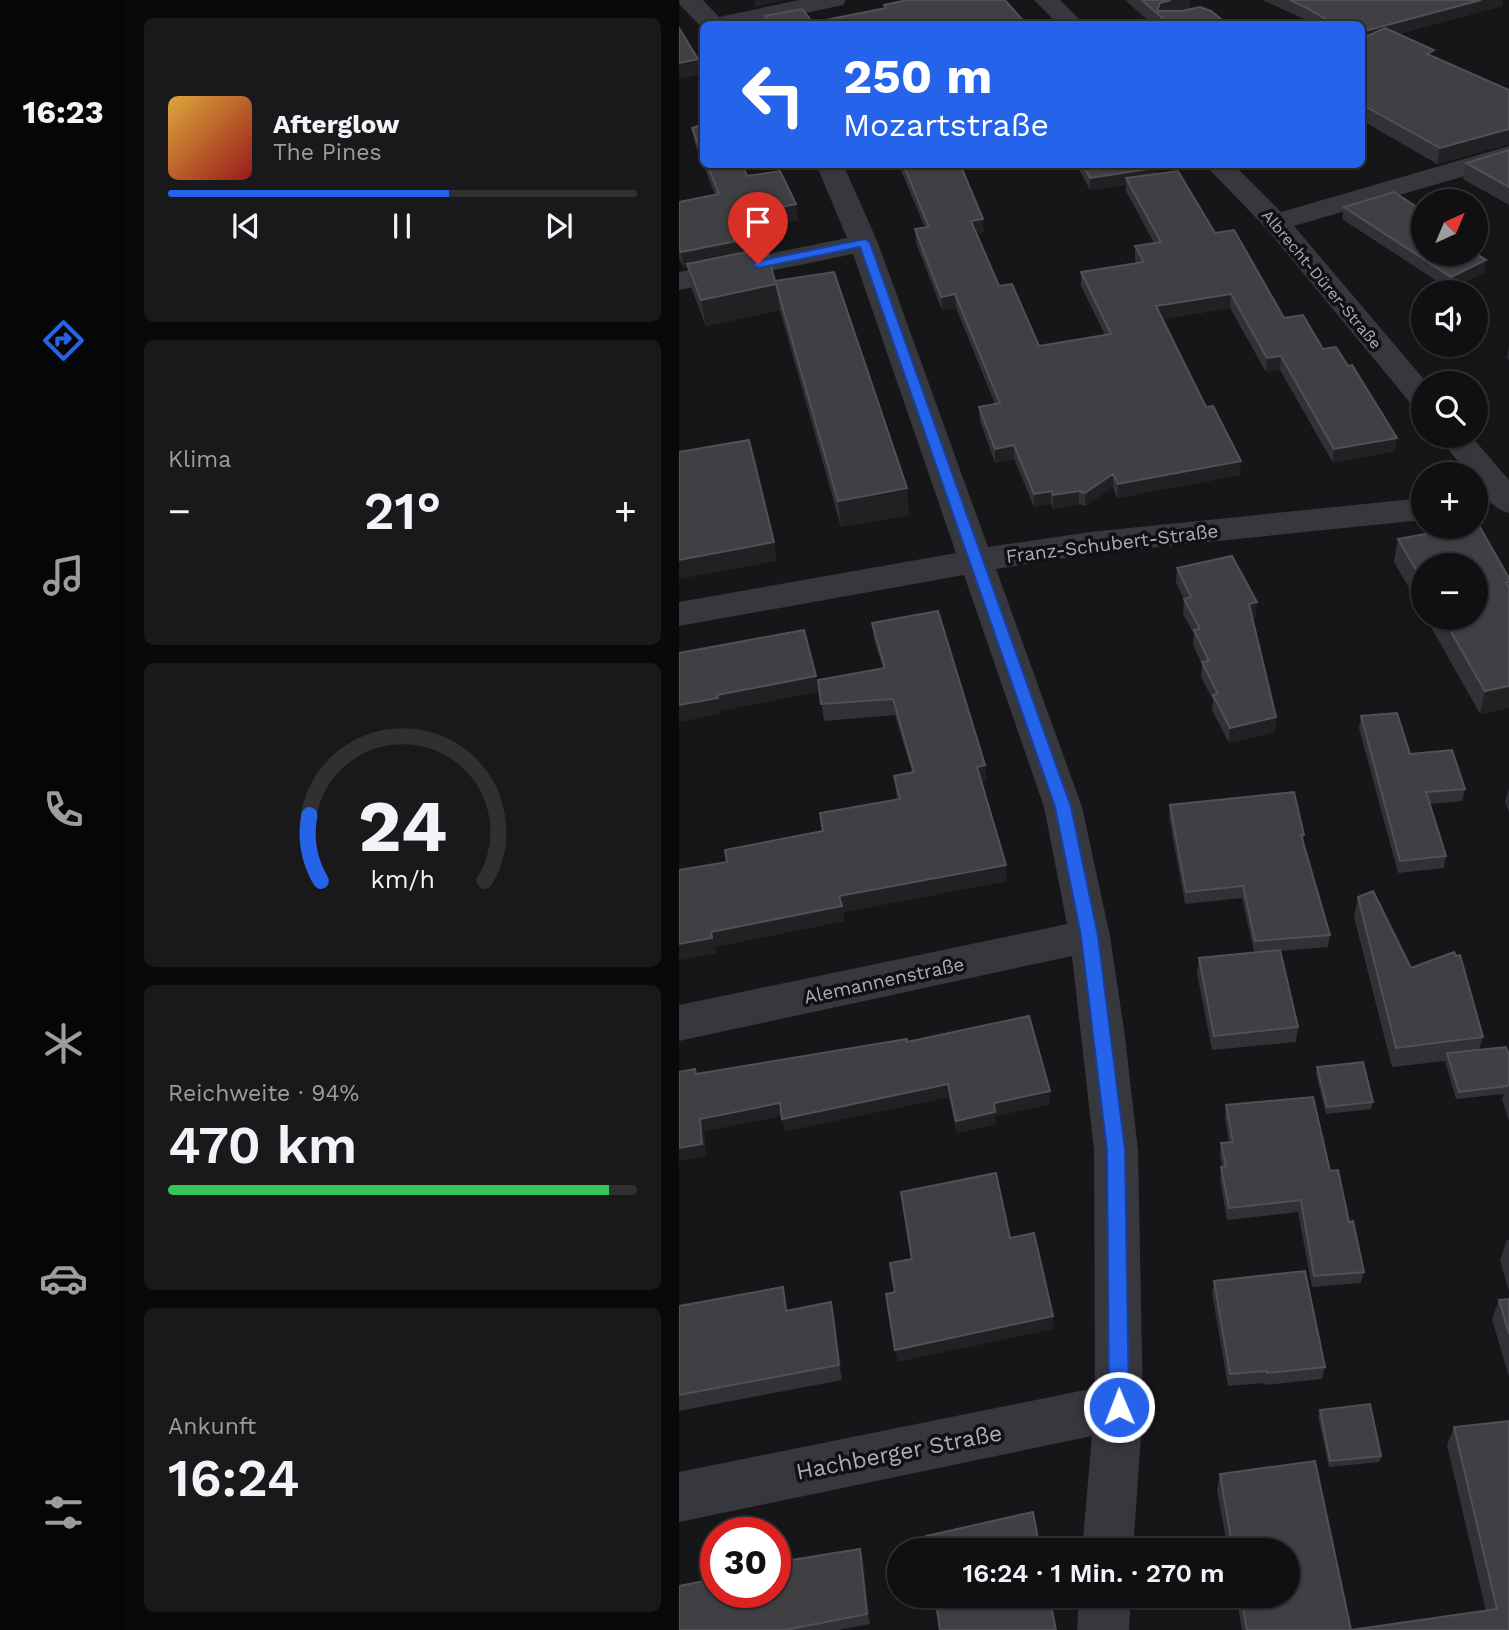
<!DOCTYPE html>
<html lang="de">
<head>
<meta charset="utf-8">
<style>
	:root { --surface:#101012; --page:#19191b; --text:#f1f3f6; --muted:#9c9d9f; --line:#303032; --accent:#2563eb }
	body { margin:0; font-family:"Work Sans",sans-serif; background:var(--page); color:var(--text); height:100vh; display:flex; flex-direction:column; font-size:26px; white-space:nowrap }
	* { box-sizing:border-box; margin:0 }
	p { font-size:23px; color:var(--muted) }
	.icon { flex:none; width:38px; height:38px; fill:none; stroke:currentColor; stroke-width:2; stroke-linecap:round; stroke-linejoin:round }
	.map { position:relative; flex:1; overflow:hidden }
	.sheet { display:flex; flex-direction:column; gap:18px; padding:18px; background:#09090a; width:553px }
	.sheet>* { flex:none }
	.guide { position:absolute; left:21px; top:21px; width:665px; height:147px; border-radius:10px; box-shadow:0 2px 5px #0004,0 0 0 2px var(--line); background:#2563eb; color:#fff; overflow:hidden }
	.needle { width:46px; rotate:44deg }
	.fabs { position:absolute; left:732px; top:189px; display:grid; gap:14px }
	.fabs a { display:grid; place-items:center; width:77px; height:77px; border-radius:50%; background:var(--surface); box-shadow:0 2px 5px #0004,0 0 0 2px var(--line); font-size:35px }
	.speed { position:absolute; left:21px; top:1517px; display:flex; gap:14px; font-size:35px; font-weight:700; text-align:center }
	.speed>* { display:grid; place-content:center; width:91px; height:91px; border-radius:50%; background:var(--surface); box-shadow:0 2px 5px #0004,0 0 0 2px var(--line); line-height:1 }
	.speed .limit { border:10px solid #d22; background:#fff; color:#111 }
	.pin { position:absolute; display:grid; place-items:center; width:60px; height:60px; color:#fff; margin:-72px -30px; border-radius:50% 50% 50% 0; rotate:-45deg; box-shadow:0 0 7px #0007 }
	.pin .icon { rotate:45deg }
	.me { position:absolute; width:77px; margin:-38px; rotate:359deg; stroke-linejoin:round; filter:drop-shadow(0 0 5px #0008) }
	.turn { display:flex; align-items:center; gap:24px; height:147px; padding:0 28px; font-size:32px }
	.turn .icon { width:91px; height:91px; stroke-width:2.5 }
	.turn b { display:block; font-size:49px; line-height:60px }
	.big { font-size:52px; font-weight:600; line-height:1.1 }
	.sheet .card { flex:1; display:flex; flex-direction:column; justify-content:center; gap:10px; min-width:0; padding:0 24px; border-radius:10px; background:var(--page) }
	.sheet .dial { align-items:center; gap:0 }
	.dial svg { height:182px; overflow:visible; fill:none; stroke:var(--line); stroke-width:7; stroke-linecap:round; text-anchor:middle }
	.dial text { fill:var(--text); stroke:none }
	.song { display:flex; align-items:center; gap:21px }
	.cover { width:84px; height:84px; border-radius:10px; background:linear-gradient(135deg,hsl(40 70% 55%),hsl(0 70% 35%)) }
	.played { height:7px; border-radius:4px; background:linear-gradient(90deg,var(--accent) 60%,var(--line) 60%) }
	.keys { display:flex; justify-content:space-around; direction:ltr }
	.heat { display:flex; justify-content:space-between; align-items:center; font-size:38px; direction:ltr }
	.charge { height:10px; border-radius:5px; background:linear-gradient(90deg,#34c759 94%,var(--line) 0) }
	.trip { position:absolute; left:208px; top:1538px; width:413px; height:70px; border-radius:35px; background:var(--surface); box-shadow:0 2px 5px #0004,0 0 0 2px var(--line); font-weight:600; line-height:70px; text-align:center }
	main { display:flex; flex:1; min-height:0 }
	.tabs { display:flex; flex-direction:column; width:126px; justify-content:space-around; align-items:center; background:#060607; color:var(--muted) }
	.tabs .icon { width:49px; height:49px }
	.tabs .current { color:var(--accent) }
	.tabs b { font-size:32px; color:var(--text) }
	.map>svg:first-child { display:block }
</style>
</head>
<body>
<main>
<nav class="tabs">
<b>16:23</b>
<svg class="icon current" aria-label="directions" viewBox="0 0 24 24"><path d="M12 3l9 9-9 9-9-9zM9 14v-3h6M13 9l2 2-2 2"/></svg>
<svg class="icon" aria-label="music" viewBox="0 0 24 24"><path d="M9 18V5l10-2v13"/><circle cx="6" cy="18" r="3"/><circle cx="16" cy="16" r="3"/></svg>
<svg class="icon" aria-label="phone" viewBox="0 0 24 24"><path d="M5 4h4l2 5-3 2q2 4 5 5l2-3 5 2v4C11 20 4 13 5 4z"/></svg>
<svg class="icon" aria-label="climate" viewBox="0 0 24 24"><path d="M12 3v18M4 7l16 10M4 17L20 7"/></svg>
<svg class="icon" aria-label="car" viewBox="0 0 24 24"><path d="M5 17H2v-5l4-1 3-4h7l3 4 3 1v5h-3M9 17h6M6 11h13"/><circle cx="7" cy="17" r="2"/><circle cx="17" cy="17" r="2"/></svg>
<svg class="icon" aria-label="filters" viewBox="0 0 24 24"><path d="M4 7h16M4 17h16"/><circle cx="9" cy="7" r="2"/><circle cx="15" cy="17" r="2"/></svg>
</nav>
<section class="sheet">
<div class="card">
<div class="song"><i class="cover"></i><div><b>Afterglow</b><p>The Pines</p></div></div>
<div class="played"></div>
<div class="keys"><svg class="icon" aria-label="previous" viewBox="0 0 24 24"><path d="M18 5L8 12l10 7zM5 5v14"/></svg><svg class="icon" aria-label="pause" viewBox="0 0 24 24"><path d="M8 5v14M16 5v14"/></svg><svg class="icon" aria-label="next" viewBox="0 0 24 24"><path d="M6 5l10 7-10 7zM19 5v14"/></svg></div>
</div>
<div class="card"><p>Klima</p>
<div class="heat"><a>−</a><b class="big">21°</b><a>+</a></div>
</div>
<div class="card dial"><svg viewBox="0 0 100 80">
<path d="M14 69A42 42 0 1 1 86 69"/>
<path d="M14 69A42 42 0 0 1 9 40" stroke="#2563eb"/>
<text x="50" y="56" font-size="32" font-weight="700">24</text>
<text x="50" y="72" font-size="11">km/h</text>
</svg></div>
<div class="card"><p>Reichweite · 94%</p><b class="big">470 km</b><div class="charge"></div></div>
<div class="card"><p>Ankunft</p><b class="big">16:24</b></div>
</section>
<div class="map">
<svg width="830" height="1630" viewBox="0 0 830 1630">
	<rect width="100%" height="100%" fill="#161618"/>
	<g fill="none" stroke-linecap="round" stroke-linejoin="round">
		<!-- street -->
		<path fill="#37383d" fill-rule="evenodd" d="M 0,0 L 24,0 L 40,17 L 120,0 L 167,0 L 164,5 L 75,24 L 24,24 L 24,29 L 1,5 Z
			M 355,0 L 381,0 L 405,24 L 379,24 Z
			M 830,146 L 830,163 L 615,226 L 748,383 L 744,383 L 744,408 L 733,405 L 587,228 L 525,164 L 554,164 L 602,212 Z
			M 137,164 L 164,164 L 199,243 L 309,547 L 411,532 L 744,498 L 744,520 L 411,554 L 317,569 L 403,807 L 431,936 L 446,1037 L 459,1150 L 464,1407 L 454,1550 L 403,1550 L 413,1436 L 0,1522 L 0,1472 L 416,1388 L 415,1150 L 393,956 L 0,1041 L 0,1005 L 388,924 L 365,807 L 285,575 L 0,626 L 0,602 L 277,553 L 174,254 L 0,290 L 0,272 L 168,238 Z
			M 759,436 L 792,436 L 830,480 L 830,513 C 815,509 796,491 796,474 L 789,474 Z
			M 400,1596 L 452,1596 L 450,1630 L 398,1630 Z"/>
	</g>
	<!-- wall -->
	<path fill="#323236" d="M 446,0 L 511,0 L 511,9 L 548,24 L 473,24 Z
		M 583,0 L 824,0 L 823,6 L 718,34 L 755,57 L 830,90 L 830,144 L 758,164 L 682,120 L 682,24 L 634,24 L 625,19 Z
		M 24,124 L 24,164 L 63,164 L 68,176 L 119,220 L 87,227 L 87,232 L 82,233 L 85,248 L 96,281 L 230,515 L 162,527 L 101,310 L 27,326 L 13,290 L 9,268 L 5,268 L 0,258 L 0,202 L 36,195 L 16,144 L 13,128 Z
		M 830,150 L 830,205 L 784,179 L 787,163 Z
		M 221,164 L 281,164 L 305,232 L 298,233 L 320,286 L 360,346 L 426,335 L 402,286 L 402,272 L 458,263 L 456,260 L 456,246 L 475,243 L 447,191 L 447,185 L 411,190 L 397,164 L 474,164 L 476,174 L 536,233 L 605,318 L 644,349 L 716,451 L 654,463 L 601,370 L 587,372 L 551,308 L 484,319 L 561,475 L 438,498 L 434,487 L 406,506 L 400,504 L 374,509 L 372,504 L 355,507 L 335,459 L 316,463 L 301,421 L 300,407 L 316,404 L 277,308 L 263,310 L 237,243 L 236,229 L 246,228 L 221,168 Z
		M 665,207 L 805,273 L 770,289 L 663,219 Z
		M 830,346 L 830,360 L 828,358 Z
		M 799,524 L 830,578 L 830,708 L 801,714 L 747,618 L 796,618 L 796,565 L 744,565 L 744,612 L 715,562 L 719,539 L 785,527 L 796,527 L 796,525 Z
		M 498,568 L 577,617 L 573,618 L 597,717 L 596,732 L 550,743 L 533,710 L 534,700 L 522,677 L 523,664 L 514,645 L 515,634 L 504,614 L 505,599 L 497,583 Z
		M 193,623 L 306,765 L 307,781 L 302,782 L 328,881 L 164,912 L 165,921 L 36,947 L 37,953 L 0,960 L 48,862 L 144,831 L 218,799 L 215,776 L 233,772 L 216,715 L 145,721 L 139,680 L 204,668 L 195,640 Z
		M 682,716 L 731,754 L 786,789 L 783,801 L 751,804 L 767,856 L 765,868 L 719,873 L 680,728 Z
		M 830,788 L 830,812 L 826,802 Z
		M 491,805 L 625,835 L 624,842 L 651,935 L 649,947 L 602,951 L 619,1027 L 617,1042 L 533,1050 L 518,973 L 520,958 L 575,952 L 563,898 L 506,904 L 490,817 Z
		M 679,897 L 732,968 L 804,1037 L 800,1050 L 830,1055 L 830,1121 L 823,1099 L 825,1094 L 777,1099 L 766,1061 L 713,1067 L 675,917 Z
		M 228,1042 L 371,1104 L 316,1116 L 317,1124 L 278,1133 L 270,1097 L 106,1131 L 102,1116 L 25,1131 L 27,1156 L 18,1074 Z
		M 638,1067 L 694,1102 L 692,1109 L 647,1114 L 637,1074 Z
		M 547,1105 L 651,1171 L 670,1222 L 685,1272 L 682,1283 L 633,1287 L 619,1212 L 548,1220 L 541,1179 L 543,1166 L 541,1155 L 542,1143 L 550,1142 L 546,1118 Z
		M 828,1240 L 830,1240 L 830,1291 L 821,1260 Z
		M 535,1281 L 646,1367 L 643,1379 L 586,1385 L 586,1383 L 549,1386 L 533,1293 Z
		M 104,1287 L 109,1310 L 152,1302 L 156,1317 L 163,1380 L 0,1411 L 0,1306 Z
		M 830,1299 L 830,1377 L 813,1319 L 820,1300 Z
		M 641,1410 L 702,1456 L 700,1462 L 650,1467 L 639,1416 Z
		M 830,1421 L 830,1630 L 563,1630 L 557,1596 L 609,1596 L 609,1550 L 549,1550 L 538,1491 L 541,1474 L 636,1461 L 672,1630 L 807,1611 L 768,1445 L 775,1427 Z
		M 181,1549 L 184,1559 L 191,1624 L 159,1630 L 0,1630 L 35,1579 L 99,1558 L 101,1562 Z"/>
	<!-- shaded-wall -->
	<path fill="#212124" d="M 75,0 L 107,0 L 76,7 Z
		M 492,0 L 511,0 L 511,9 L 483,18 L 478,11 L 481,3 Z
		M 802,0 L 824,0 L 823,6 L 682,43 L 682,32 Z
		M 19,59 L 22,74 L 0,79 L 0,63 Z
		M 830,129 L 830,144 L 758,164 L 761,148 Z
		M 476,168 L 476,180 L 447,178 L 447,185 L 411,190 L 411,178 Z
		M 117,204 L 119,220 L 87,227 L 87,232 L 80,233 L 78,217 L 83,211 Z
		M 304,219 L 305,232 L 293,234 L 292,221 Z
		M 83,236 L 85,252 L 8,264 L 9,268 L 5,268 L 2,252 Z
		M 807,260 L 805,273 L 770,289 L 772,277 Z
		M 97,284 L 101,310 L 27,326 L 22,300 Z
		M 276,294 L 277,308 L 263,310 L 262,297 Z
		M 552,294 L 551,308 L 477,320 L 477,306 Z
		M 602,356 L 601,370 L 587,372 L 588,358 Z
		M 718,438 L 716,451 L 654,463 L 655,449 Z
		M 335,445 L 335,459 L 316,463 L 316,449 Z
		M 562,461 L 561,475 L 438,498 L 439,484 Z
		M 434,474 L 434,487 L 406,506 L 406,493 Z
		M 228,488 L 230,515 L 162,527 L 159,501 Z
		M 372,491 L 372,504 L 355,507 L 355,494 Z
		M 400,491 L 400,504 L 374,509 L 374,495 Z
		M 95,542 L 98,561 L 0,579 L 0,560 Z
		M 578,602 L 577,617 L 568,619 L 570,604 Z
		M 137,676 L 139,692 L 42,711 L 38,695 Z
		M 830,686 L 830,708 L 801,714 L 806,691 Z
		M 39,698 L 42,714 L 0,722 L 0,705 Z
		M 597,717 L 596,732 L 550,743 L 551,728 Z
		M 306,765 L 307,781 L 299,783 L 298,767 Z
		M 327,865 L 328,881 L 164,912 L 165,921 L 36,947 L 37,953 L 0,960 L 0,944 L 32,932 L 160,896 Z
		M 269,1084 L 270,1097 L 106,1131 L 103,1119 Z
		M 371,1091 L 371,1104 L 316,1116 L 317,1124 L 278,1133 L 277,1121 L 315,1103 Z
		M 101,1103 L 104,1116 L 25,1131 L 27,1156 L 0,1161 L 0,1148 L 21,1119 Z
		M 104,1287 L 108,1302 L 111,1326 L 107,1311 Z
		M 152,1302 L 156,1317 L 163,1380 L 160,1365 Z
		M 374,1316 L 375,1329 L 219,1362 L 216,1350 Z
		M 181,1549 L 184,1559 L 191,1624 L 188,1614 Z"/>
	<!-- building -->
	<path fill="#3f3f44" stroke="#4f5156" stroke-width="2" d="M 228,0 L 326,0 L 347,24 L 150,24 L 147,20 L 207,8 L 205,5 Z
		M 463,0 L 492,0 L 481,3 L 478,11 L 503,11 L 521,7 L 532,11 L 548,24 L 490,24 Z
		M 611,0 L 802,0 L 682,32 L 682,24 L 655,24 L 626,7 Z
		M 123,9 L 135,24 L 92,24 L 86,16 Z
		M 0,28 L 19,59 L 0,63 Z
		M 706,28 L 755,50 L 748,54 L 830,90 L 830,129 L 761,148 L 682,104 L 682,39 Z
		M 24,124 L 24,157 L 13,128 Z
		M 830,150 L 830,187 L 787,163 Z
		M 28,164 L 63,164 L 68,176 L 101,171 L 117,204 L 83,211 L 85,215 L 78,217 L 83,236 L 2,252 L 0,248 L 0,202 L 40,194 Z
		M 224,164 L 281,164 L 304,219 L 292,221 L 320,286 L 333,284 L 360,346 L 432,334 L 402,272 L 465,262 L 456,246 L 482,242 L 447,178 L 499,171 L 536,233 L 555,230 L 605,318 L 624,315 L 644,349 L 657,347 L 669,366 L 673,365 L 718,438 L 655,449 L 602,356 L 588,358 L 552,294 L 477,306 L 527,407 L 534,406 L 562,461 L 439,484 L 434,474 L 406,493 L 400,491 L 374,495 L 372,491 L 355,494 L 335,445 L 316,449 L 300,407 L 321,403 L 276,294 L 262,297 L 236,229 L 250,227 Z
		M 403,164 L 474,164 L 476,168 L 411,178 Z
		M 715,192 L 744,211 L 744,254 L 796,254 L 796,253 L 807,260 L 772,277 L 665,207 Z
		M 87,248 L 96,281 L 155,272 L 228,488 L 159,501 L 97,284 L 22,300 L 8,264 Z
		M 70,440 L 95,542 L 0,560 L 0,452 Z
		M 799,524 L 830,578 L 830,582 L 827,583 L 830,587 L 830,686 L 806,691 L 764,618 L 796,618 L 796,565 L 744,565 L 744,582 L 719,539 L 785,527 L 796,527 L 796,525 Z
		M 553,556 L 578,602 L 570,604 L 597,717 L 551,728 L 534,695 L 539,694 L 523,662 L 530,661 L 515,630 L 521,629 L 505,599 L 512,597 L 498,568 Z
		M 259,611 L 306,765 L 298,767 L 327,865 L 160,896 L 163,906 L 32,932 L 33,938 L 0,944 L 0,870 L 48,862 L 46,850 L 144,831 L 141,813 L 221,799 L 215,776 L 235,772 L 214,699 L 142,704 L 139,680 L 206,668 L 193,623 Z
		M 125,630 L 137,676 L 38,695 L 39,698 L 0,705 L 0,653 Z
		M 718,713 L 731,754 L 773,750 L 786,789 L 747,792 L 767,856 L 721,861 L 682,716 Z
		M 615,792 L 625,835 L 622,835 L 651,935 L 576,941 L 564,886 L 507,892 L 491,805 Z
		M 694,891 L 732,968 L 775,952 L 777,956 L 781,955 L 804,1037 L 717,1048 L 679,897 Z
		M 601,950 L 619,1027 L 535,1036 L 520,958 Z
		M 350,1016 L 371,1091 L 315,1103 L 316,1112 L 277,1121 L 269,1084 L 103,1119 L 101,1103 L 21,1119 L 23,1144 L 0,1148 L 0,1072 L 16,1069 L 17,1074 L 228,1039 L 228,1042 Z
		M 827,1047 L 830,1055 L 830,1085 L 828,1085 L 828,1086 L 780,1092 L 768,1053 Z
		M 684,1062 L 694,1102 L 648,1107 L 638,1067 Z
		M 634,1097 L 651,1171 L 659,1170 L 670,1222 L 674,1221 L 685,1272 L 635,1276 L 622,1200 L 550,1208 L 542,1167 L 547,1166 L 542,1143 L 554,1142 L 547,1105 Z
		M 317,1173 L 331,1238 L 355,1233 L 374,1316 L 216,1350 L 207,1294 L 216,1292 L 211,1263 L 233,1259 L 222,1192 Z
		M 626,1271 L 646,1367 L 588,1373 L 588,1371 L 551,1374 L 535,1281 Z
		M 104,1287 L 107,1311 L 152,1302 L 160,1365 L 0,1395 L 0,1306 Z
		M 830,1299 L 830,1334 L 820,1300 Z
		M 691,1404 L 702,1456 L 651,1461 L 641,1410 Z
		M 830,1421 L 830,1630 L 568,1630 L 562,1596 L 609,1596 L 609,1550 L 554,1550 L 541,1474 L 636,1461 L 672,1630 L 818,1609 L 775,1427 Z
		M 354,1512 L 361,1550 L 249,1550 L 247,1536 Z
		M 181,1549 L 188,1614 L 106,1630 L 0,1630 L 0,1586 L 35,1579 L 34,1571 L 37,1570 L 37,1592 L 96,1592 L 96,1559 L 99,1558 L 100,1562 Z
		M 256,1596 L 370,1596 L 377,1630 L 261,1630 Z"/>
	<!-- route -->
	<path fill="#2563eb" stroke="#184099" stroke-width="2" d="M 186,239 L 191,243 L 392,807 L 419,936 L 446,1150 L 450,1407 L 447,1414 L 440,1417 L 433,1414 L 430,1407 L 428,1150 L 402,936 L 376,807 L 181,247 L 79,268 L 73,264 L 79,261 Z"/>
	<g text-anchor="middle" stroke-width="7" stroke-linejoin="round" paint-order="stroke">
		<!-- far-street labels -->
		<g font-size="16" fill="#a8adb8" stroke="#111113">
			<text transform="translate(643 279) rotate(50)" y="6">Albrecht-Dürer-Straße</text>
		</g>
		<!-- street labels -->
		<g font-size="19" fill="#a8adb8" stroke="#111113">
			<text transform="translate(433 543) rotate(-7)" y="7">Franz-Schubert-Straße</text>
			<text transform="translate(205 980) rotate(-12)" y="7">Alemannenstraße</text>
		</g>
		<!-- near-street labels -->
		<g font-size="23" fill="#a8adb8" stroke="#111113">
			<text transform="translate(220 1452) rotate(-11)" y="8">Hachberger Straße</text>
		</g>
	</g>
</svg>
<div class="fabs">
<a><svg class="needle" viewBox="-14 -14 28 28"><path d="M0-13l5 13h-10z" fill="#e53935"/><path d="M0 13l5-13h-10z" fill="#9c9d9f"/></svg></a>
<a><svg class="icon" aria-label="sound" viewBox="0 0 24 24"><path d="M4 9h4l5-4v14l-5-4H4zM17 9q2 3 0 6"/></svg></a>
<a><svg class="icon" aria-label="search" viewBox="0 0 24 24"><circle cx="10" cy="10" r="6"/><path d="M15 15l6 6"/></svg></a>
<a>+</a>
<a>−</a>
</div>
<div class="speed"><div class="limit">30</div></div>
<div class="pin" style="left:79px;top:264px;background:#d93025"><svg class="icon" aria-label="arrive" viewBox="0 0 24 24"><path d="M6 21V4h12l-3 4 3 4H6"/></svg></div>
<svg class="me" style="left:440px;top:1407px" viewBox="-20 -20 40 40"><circle r="17" fill="#2563eb" stroke="#fff" stroke-width="3"/><path d="M0-11L8 9 0 5-8 9z" fill="#fff"/></svg>
<div class="trip">16:24 · 1 Min. · 270 m</div>
<div class="guide">
<div class="turn"><svg class="icon" aria-label="left" viewBox="0 0 24 24"><path d="M17 20v-9H6M10 6l-5 5 5 5"/></svg><div><b>250 m</b>Mozartstraße</div></div>
</div>
</div>
</main>
</body>
</html>
